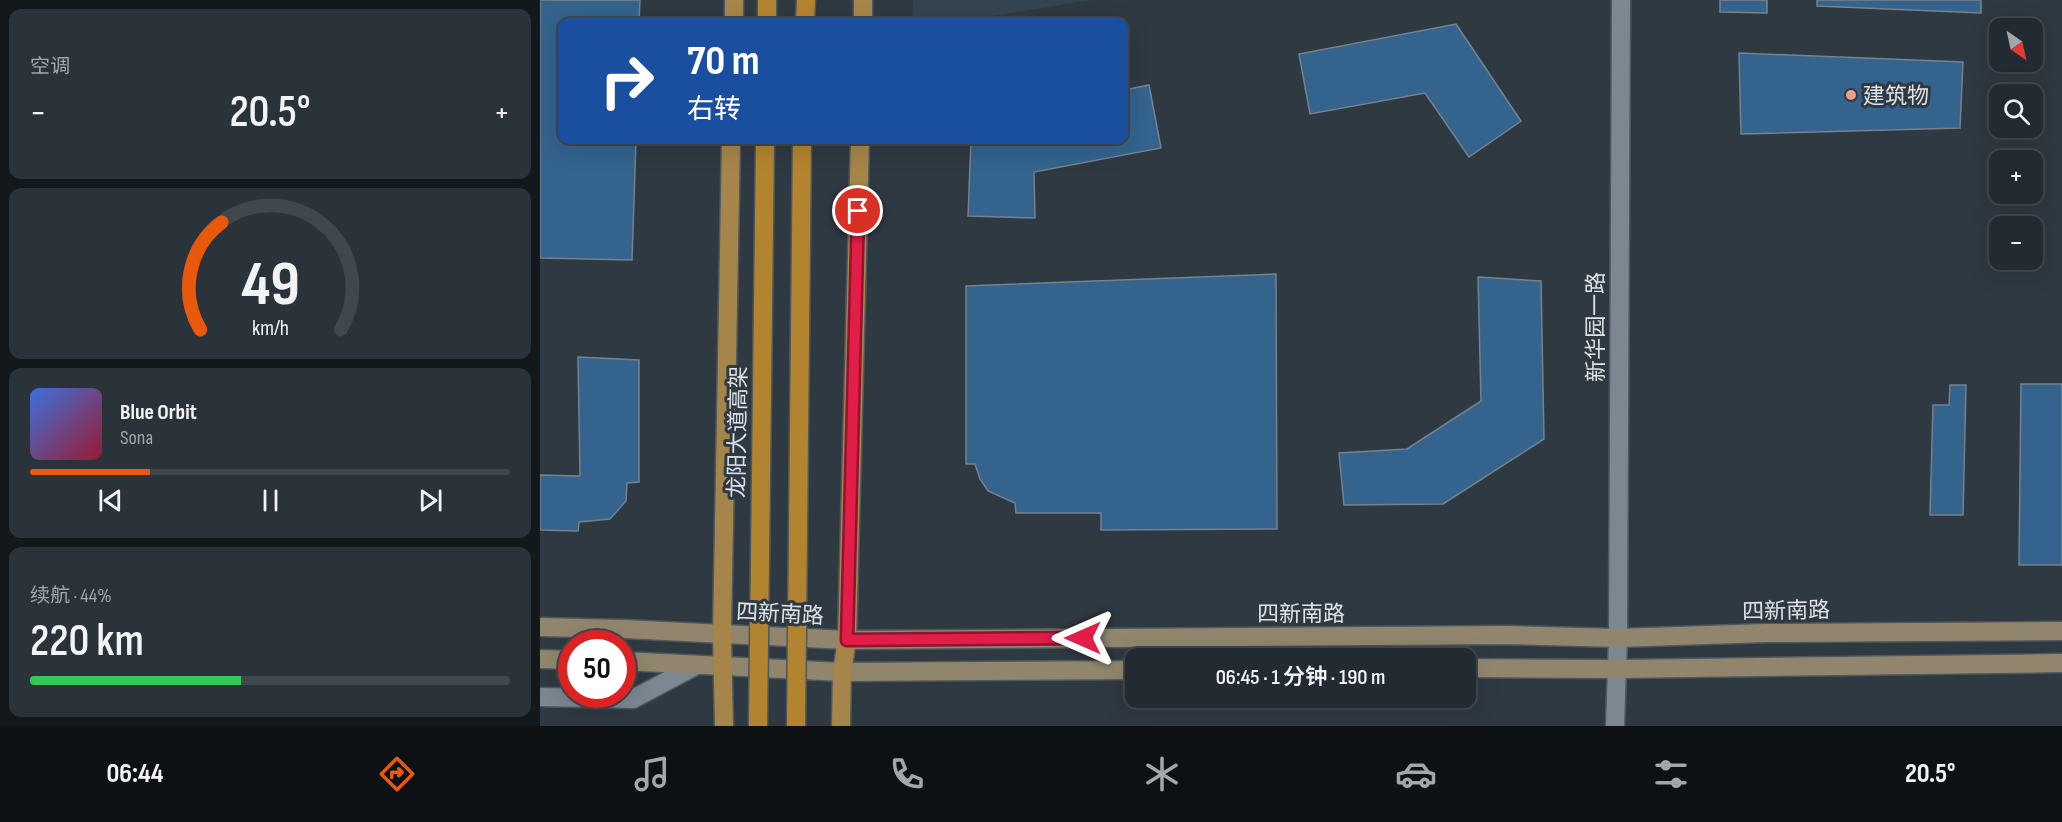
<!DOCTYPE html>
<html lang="zh">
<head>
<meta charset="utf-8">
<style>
	:root { --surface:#232b32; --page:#2b333a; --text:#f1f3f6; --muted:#a3a7ac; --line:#40474d; --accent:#ea580c }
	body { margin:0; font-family:"Sofia Sans Condensed","Noto Sans SC",sans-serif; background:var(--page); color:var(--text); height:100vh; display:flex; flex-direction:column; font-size:22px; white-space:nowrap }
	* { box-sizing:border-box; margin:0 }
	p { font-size:20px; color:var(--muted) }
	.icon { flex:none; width:33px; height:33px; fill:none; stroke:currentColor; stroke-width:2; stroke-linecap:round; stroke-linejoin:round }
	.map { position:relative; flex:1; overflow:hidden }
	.side { display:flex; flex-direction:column; gap:9px; padding:9px; background:#13181c; width:540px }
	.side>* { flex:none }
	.banner { position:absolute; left:18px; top:18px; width:570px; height:126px; border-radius:12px; box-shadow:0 6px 24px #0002,0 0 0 2px var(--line); background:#1a4fa0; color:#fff; overflow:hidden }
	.needle { width:39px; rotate:146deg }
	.tools { position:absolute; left:1449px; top:18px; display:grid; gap:12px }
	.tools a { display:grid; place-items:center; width:54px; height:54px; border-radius:12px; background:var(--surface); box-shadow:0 6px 24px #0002,0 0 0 2px var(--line); font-size:30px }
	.speed { position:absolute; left:18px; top:630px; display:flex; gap:12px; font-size:30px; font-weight:700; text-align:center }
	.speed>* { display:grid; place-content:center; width:78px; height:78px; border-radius:50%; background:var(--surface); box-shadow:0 6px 24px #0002,0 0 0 2px var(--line); line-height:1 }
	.speed .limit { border:9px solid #d22; background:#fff; color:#111 }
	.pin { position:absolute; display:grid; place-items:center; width:51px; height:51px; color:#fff; margin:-26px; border:3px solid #fff; border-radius:50%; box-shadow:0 2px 6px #0007 }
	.me { position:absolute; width:66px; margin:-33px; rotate:270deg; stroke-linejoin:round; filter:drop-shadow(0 0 4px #0008) }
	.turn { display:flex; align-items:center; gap:21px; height:126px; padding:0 30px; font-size:27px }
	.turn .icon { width:78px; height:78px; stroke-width:2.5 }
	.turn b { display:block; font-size:42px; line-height:51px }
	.big { font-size:45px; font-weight:600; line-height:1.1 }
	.side .card { flex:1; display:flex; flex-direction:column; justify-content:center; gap:9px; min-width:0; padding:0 21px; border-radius:12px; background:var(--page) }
	.side .dial { align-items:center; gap:0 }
	.dial svg { height:156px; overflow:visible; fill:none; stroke:var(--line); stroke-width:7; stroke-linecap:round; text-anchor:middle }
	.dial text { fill:var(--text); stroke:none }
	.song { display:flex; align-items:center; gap:18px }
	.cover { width:72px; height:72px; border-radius:9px; background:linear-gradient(135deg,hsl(220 70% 55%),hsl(350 70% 35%)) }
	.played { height:6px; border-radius:3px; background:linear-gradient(90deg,var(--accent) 25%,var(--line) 25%) }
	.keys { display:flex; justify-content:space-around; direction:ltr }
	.heat { display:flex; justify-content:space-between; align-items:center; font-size:33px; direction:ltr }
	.charge { height:9px; border-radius:4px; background:linear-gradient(90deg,#34c759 44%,var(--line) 0) }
	.trip { position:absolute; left:585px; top:648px; width:351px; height:60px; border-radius:12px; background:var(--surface); box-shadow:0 6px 24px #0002,0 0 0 2px var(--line); font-weight:600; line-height:60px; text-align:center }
	.tabs { display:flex; height:96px; justify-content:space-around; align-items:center; background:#0e1114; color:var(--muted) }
	.tabs .icon { width:42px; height:42px }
	.tabs .active { color:var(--accent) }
	.tabs b { font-size:27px; color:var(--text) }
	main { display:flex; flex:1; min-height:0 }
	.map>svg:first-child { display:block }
</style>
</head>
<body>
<main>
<section class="side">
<div class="card"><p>空调</p>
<div class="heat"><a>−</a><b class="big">20.5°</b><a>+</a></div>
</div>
<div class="card dial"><svg viewBox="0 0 100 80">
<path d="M14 69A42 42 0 1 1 86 69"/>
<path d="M14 69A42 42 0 0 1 25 14" stroke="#ea580c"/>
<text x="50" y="56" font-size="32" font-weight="700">49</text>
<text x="50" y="72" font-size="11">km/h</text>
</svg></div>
<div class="card">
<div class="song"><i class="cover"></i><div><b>Blue Orbit</b><p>Sona</p></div></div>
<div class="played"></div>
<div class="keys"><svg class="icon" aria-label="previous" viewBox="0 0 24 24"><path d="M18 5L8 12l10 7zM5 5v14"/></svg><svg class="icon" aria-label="pause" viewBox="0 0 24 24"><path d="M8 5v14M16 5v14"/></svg><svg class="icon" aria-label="next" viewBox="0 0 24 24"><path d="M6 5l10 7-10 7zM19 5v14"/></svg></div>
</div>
<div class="card"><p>续航 · 44%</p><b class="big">220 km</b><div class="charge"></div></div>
</section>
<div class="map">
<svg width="1522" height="726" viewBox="0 0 1522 726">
	<rect width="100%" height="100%" fill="#2f3942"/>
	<!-- built -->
	<path fill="#354451" d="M 373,0 L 551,0 L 416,22 L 372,22 Z"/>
	<!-- building -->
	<path fill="#34638d" stroke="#77828c" stroke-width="1.5" d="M 0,0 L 100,0 L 99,22 L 22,22 L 22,140 L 96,140 L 92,260 L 0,258 Z
		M 1180,0 L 1227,0 L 1227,13 L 1180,12 Z
		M 1277,0 L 1441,0 L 1441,13 L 1277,6 Z
		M 916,24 L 981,121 L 929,157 L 885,93 L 770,114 L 759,54 Z
		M 1199,53 L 1423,62 L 1420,128 L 1201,134 Z
		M 609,85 L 621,148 L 494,172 L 495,218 L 428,216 L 431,140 L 584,140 L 584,90 Z
		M 736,274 L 737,529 L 561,530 L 561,513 L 476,513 L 475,503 L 448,491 L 440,479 L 435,464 L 426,464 L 426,286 Z
		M 938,277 L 1001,281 L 1004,439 L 903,504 L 804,505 L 799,453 L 867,449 L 941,401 Z
		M 38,357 L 99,360 L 99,482 L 87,483 L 86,501 L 70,519 L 39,522 L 38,531 L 0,530 L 0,475 L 40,476 Z
		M 1481,384 L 1522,384 L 1522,565 L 1479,565 Z
		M 1410,385 L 1426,385 L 1423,515 L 1390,515 L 1393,405 L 1409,405 Z"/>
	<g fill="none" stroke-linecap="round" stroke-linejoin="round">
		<!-- minor casing -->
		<g stroke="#4e565e" stroke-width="21">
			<path id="minor" d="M 0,697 L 93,699 L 157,665"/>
		</g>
		<!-- tertiary casing -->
		<g stroke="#4e565e" stroke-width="21">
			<path id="tertiary" d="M 1075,726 L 1078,638 L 1081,0"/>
		</g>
		<!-- secondary casing -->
		<g stroke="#4e565e" stroke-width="21">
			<path id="secondary" d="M 0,627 L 84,629 L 307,640 L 968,635 L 1078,638 L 1226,633 L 1522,631
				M 0,659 L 32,660
				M 82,661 L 302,672 L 596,670
				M 926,668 L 1077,669 L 1522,663"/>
		</g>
		<!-- primary casing -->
		<g stroke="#4e565e" stroke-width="21">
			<path id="primary" d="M 194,22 L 194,0
				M 323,22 L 323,0
				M 184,726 L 182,634 L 191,140
				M 301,726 L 302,672 L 307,640 L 320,140"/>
		</g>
		<!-- trunk casing -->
		<g stroke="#4e565e" stroke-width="21">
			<path id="trunk" d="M 227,22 L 227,0
				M 265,22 L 266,0"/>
		</g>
		<!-- minor -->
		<use href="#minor" stroke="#7c8792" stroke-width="18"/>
		<!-- tertiary -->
		<use href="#tertiary" stroke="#7c8792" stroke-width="18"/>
		<!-- secondary -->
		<use href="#secondary" stroke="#91866d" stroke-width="18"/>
		<!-- primary -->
		<use href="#primary" stroke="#a58549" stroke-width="18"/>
		<!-- trunk -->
		<use href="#trunk" stroke="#b38430" stroke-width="18"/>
		<!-- trunk-bridge casing -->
		<g stroke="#4e565e" stroke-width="21" stroke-linecap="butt">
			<path id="trunk-bridge" d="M 218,726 L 225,140
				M 256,726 L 262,140"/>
		</g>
		<!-- trunk-bridge -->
		<use href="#trunk-bridge" stroke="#b38430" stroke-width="18"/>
	</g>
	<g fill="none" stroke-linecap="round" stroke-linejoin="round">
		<!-- route casing -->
		<g stroke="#92132f" stroke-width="15">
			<path id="route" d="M 318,211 L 307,640 L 543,638"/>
		</g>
		<!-- route -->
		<use href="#route" stroke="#e11d48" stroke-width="10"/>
	</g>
	<!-- markers -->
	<circle fill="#f49e8a" stroke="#2f3942" stroke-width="2" cx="1311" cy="95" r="6"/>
	<g text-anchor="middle" stroke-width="6" stroke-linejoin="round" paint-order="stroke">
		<!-- poi labels -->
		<g font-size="22" fill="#dce2e8" stroke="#2f3942" text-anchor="start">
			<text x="1323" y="103">建筑物</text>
		</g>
		<!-- street labels -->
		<g font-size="22" fill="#dce2e8" stroke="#2f3942">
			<text transform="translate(1055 327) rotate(-90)" y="8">新华园一路</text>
			<text transform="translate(197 432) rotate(-89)" y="8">龙阳大道高架</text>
			<text transform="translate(1246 610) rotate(-1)" y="8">四新南路</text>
			<text transform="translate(240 613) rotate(3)" y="8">四新南路</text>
			<text x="761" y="621">四新南路</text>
		</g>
	</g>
</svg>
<div class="tools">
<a><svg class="needle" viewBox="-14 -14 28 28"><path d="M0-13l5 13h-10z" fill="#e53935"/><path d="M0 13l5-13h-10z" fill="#a3a7ac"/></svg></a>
<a><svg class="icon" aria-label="search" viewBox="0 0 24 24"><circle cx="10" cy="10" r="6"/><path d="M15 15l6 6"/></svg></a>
<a>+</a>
<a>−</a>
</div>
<div class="speed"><div class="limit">50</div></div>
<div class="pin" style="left:318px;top:211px;background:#d93025"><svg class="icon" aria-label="arrive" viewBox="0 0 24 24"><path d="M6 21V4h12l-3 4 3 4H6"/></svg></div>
<svg class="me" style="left:543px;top:638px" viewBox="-20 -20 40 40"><path d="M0-17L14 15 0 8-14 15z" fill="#e11d48" stroke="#fff" stroke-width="4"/></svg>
<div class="trip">06:45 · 1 分钟 · 190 m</div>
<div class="banner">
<div class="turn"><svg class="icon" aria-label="right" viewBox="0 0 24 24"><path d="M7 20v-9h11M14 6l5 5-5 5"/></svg><div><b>70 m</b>右转</div></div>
</div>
</div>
</main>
<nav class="tabs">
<b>06:44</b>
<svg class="icon active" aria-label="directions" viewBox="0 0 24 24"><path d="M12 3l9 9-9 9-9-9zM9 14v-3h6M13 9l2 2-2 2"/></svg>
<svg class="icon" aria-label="music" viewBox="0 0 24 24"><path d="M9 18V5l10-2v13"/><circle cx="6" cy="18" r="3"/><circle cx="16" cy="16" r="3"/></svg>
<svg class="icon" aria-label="phone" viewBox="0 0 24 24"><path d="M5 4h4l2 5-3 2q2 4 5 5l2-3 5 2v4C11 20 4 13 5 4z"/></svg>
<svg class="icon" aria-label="climate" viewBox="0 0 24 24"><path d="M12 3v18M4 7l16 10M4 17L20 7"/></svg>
<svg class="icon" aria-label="car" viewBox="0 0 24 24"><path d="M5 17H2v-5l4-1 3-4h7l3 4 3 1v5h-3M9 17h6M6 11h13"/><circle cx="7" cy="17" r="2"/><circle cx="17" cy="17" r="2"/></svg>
<svg class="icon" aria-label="filters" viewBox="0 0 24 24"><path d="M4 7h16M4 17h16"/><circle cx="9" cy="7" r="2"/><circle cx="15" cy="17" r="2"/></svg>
<b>20.5°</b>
</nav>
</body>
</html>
